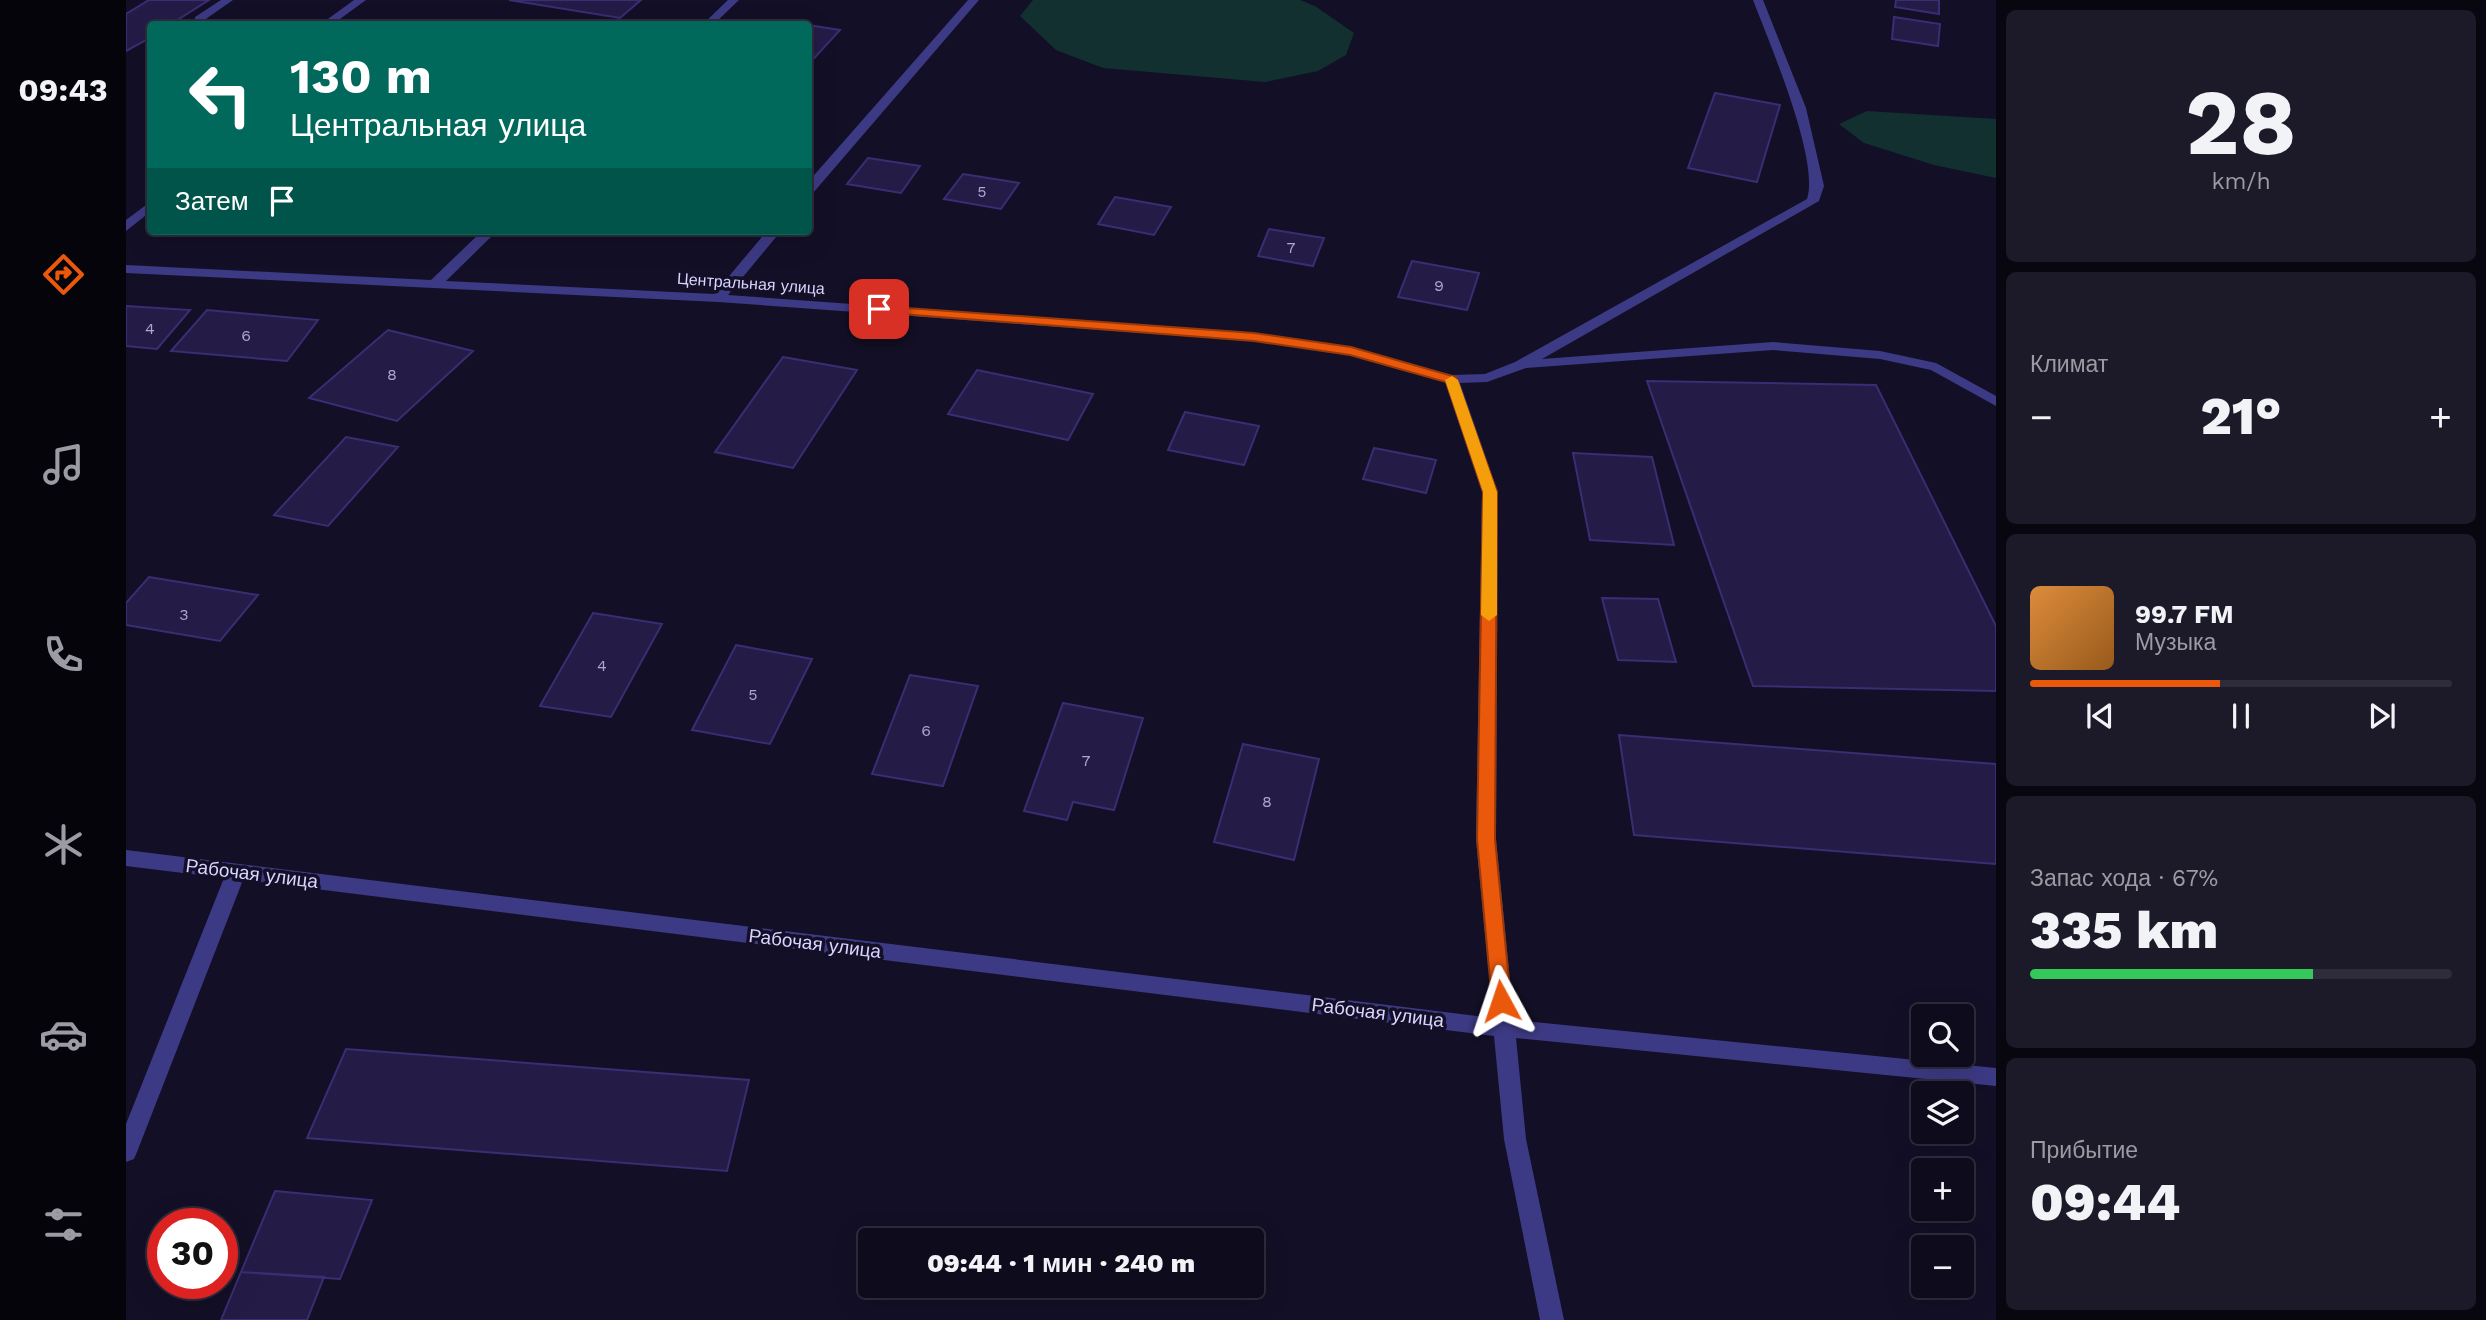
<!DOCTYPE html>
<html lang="ru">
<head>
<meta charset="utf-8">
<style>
	:root { --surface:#0e0b1c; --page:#1c1929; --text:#f1f3f6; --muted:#9b9ba3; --line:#2e2b3b; --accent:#ea580c }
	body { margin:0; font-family:"Work Sans",sans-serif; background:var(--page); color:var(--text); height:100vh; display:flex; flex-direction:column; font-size:26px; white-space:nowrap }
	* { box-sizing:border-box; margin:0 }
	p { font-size:23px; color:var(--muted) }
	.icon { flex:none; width:38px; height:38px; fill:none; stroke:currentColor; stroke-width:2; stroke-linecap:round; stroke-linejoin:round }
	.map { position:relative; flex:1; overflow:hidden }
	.drawer { display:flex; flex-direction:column; gap:10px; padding:10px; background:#08060f; width:490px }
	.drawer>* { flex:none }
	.banner { position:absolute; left:21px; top:21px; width:665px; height:214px; border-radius:7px; box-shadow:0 7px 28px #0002,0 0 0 2px var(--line); background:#00695c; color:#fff; overflow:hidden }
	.buttons { position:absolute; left:1785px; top:1004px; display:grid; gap:14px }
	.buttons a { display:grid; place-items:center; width:63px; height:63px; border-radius:7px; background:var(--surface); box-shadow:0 7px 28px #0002,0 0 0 2px var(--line); font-size:35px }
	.speed { position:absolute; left:21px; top:1208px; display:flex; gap:14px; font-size:35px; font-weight:700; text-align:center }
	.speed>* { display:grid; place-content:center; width:91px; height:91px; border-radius:50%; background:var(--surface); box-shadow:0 7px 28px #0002,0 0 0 2px var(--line); line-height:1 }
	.speed .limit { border:10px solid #d22; background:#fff; color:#111 }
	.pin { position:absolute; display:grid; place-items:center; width:60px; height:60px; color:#fff; margin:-30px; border-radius:14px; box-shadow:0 4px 10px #0006 }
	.me { position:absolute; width:77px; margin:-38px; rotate:355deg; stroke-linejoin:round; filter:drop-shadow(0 0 5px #0008) }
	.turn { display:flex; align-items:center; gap:24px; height:147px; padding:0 28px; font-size:32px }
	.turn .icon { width:91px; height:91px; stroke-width:2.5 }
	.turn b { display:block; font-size:49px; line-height:60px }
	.then { display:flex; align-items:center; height:66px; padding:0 28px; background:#0003; gap:14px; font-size:26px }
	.big { font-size:52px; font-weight:800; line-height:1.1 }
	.drawer .card { flex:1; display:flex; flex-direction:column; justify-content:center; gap:10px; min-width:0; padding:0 24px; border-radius:10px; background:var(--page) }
	.drawer .dial { align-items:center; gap:0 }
	.dial b { font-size:91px; line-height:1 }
	.song { display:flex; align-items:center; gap:21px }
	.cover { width:84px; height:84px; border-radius:10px; background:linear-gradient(135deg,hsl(30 70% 55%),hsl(30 70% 35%)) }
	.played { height:7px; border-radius:4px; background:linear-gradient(90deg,var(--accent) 45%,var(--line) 45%) }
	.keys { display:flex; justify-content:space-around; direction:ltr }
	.heat { display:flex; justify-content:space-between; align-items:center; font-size:38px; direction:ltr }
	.charge { height:10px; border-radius:5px; background:linear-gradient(90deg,#34c759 67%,var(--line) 0) }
	.trip { position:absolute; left:732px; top:1228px; width:406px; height:70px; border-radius:7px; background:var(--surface); box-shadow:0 7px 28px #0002,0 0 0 2px var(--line); font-weight:800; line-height:70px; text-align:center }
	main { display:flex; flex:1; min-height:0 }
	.tabs { display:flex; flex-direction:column; width:126px; justify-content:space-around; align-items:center; background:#06040b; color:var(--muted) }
	.tabs .icon { width:49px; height:49px }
	.tabs .active { color:var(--accent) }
	.tabs b { font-size:32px; color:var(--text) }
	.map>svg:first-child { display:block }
</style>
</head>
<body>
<main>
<nav class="tabs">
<b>09:43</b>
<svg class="icon active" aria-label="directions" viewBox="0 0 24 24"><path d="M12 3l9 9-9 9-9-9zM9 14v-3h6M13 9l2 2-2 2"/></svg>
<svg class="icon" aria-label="music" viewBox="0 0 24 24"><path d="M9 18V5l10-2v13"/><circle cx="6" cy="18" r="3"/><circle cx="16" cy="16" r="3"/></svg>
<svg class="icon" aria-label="phone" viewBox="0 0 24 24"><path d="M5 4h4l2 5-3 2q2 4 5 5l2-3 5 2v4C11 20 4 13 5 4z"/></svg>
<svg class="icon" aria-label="climate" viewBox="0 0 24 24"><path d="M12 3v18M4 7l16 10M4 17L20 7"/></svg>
<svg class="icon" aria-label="car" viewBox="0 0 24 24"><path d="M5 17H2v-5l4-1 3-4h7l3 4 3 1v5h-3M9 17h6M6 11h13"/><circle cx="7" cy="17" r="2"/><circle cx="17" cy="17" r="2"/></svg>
<svg class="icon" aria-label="filters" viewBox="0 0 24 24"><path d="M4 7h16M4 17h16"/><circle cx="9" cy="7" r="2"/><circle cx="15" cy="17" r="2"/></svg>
</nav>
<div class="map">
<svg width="1870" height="1320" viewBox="0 0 1870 1320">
	<rect width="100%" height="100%" fill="#130f26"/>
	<!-- green -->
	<path fill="#12302f" d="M 907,0 L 1174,0 L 1189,6 L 1228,33 L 1220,55 L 1192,71 L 1139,82 L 977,68 L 930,50 L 894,16 Z
		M 1741,111 L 1870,119 L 1870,178 L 1808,165 L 1738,143 L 1713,124 Z"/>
	<!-- building -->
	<path fill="#241b47" stroke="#3b2d73" stroke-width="2" d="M 23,0 L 83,0 L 45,24 L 24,24 L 24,38 L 0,51 L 0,14 Z
		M 383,0 L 515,0 L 494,18 Z
		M 1770,0 L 1813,0 L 1813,14 L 1769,7 Z
		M 1768,17 L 1814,24 L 1812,46 L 1766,39 Z
		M 682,25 L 714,30 L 682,65 Z
		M 1589,93 L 1654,105 L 1631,182 L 1562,168 Z
		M 742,158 L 794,166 L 775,193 L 721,184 Z
		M 837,174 L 893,183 L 875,209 L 818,199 Z
		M 989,197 L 1045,207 L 1028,235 L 972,224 Z
		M 1143,229 L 1198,238 L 1187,266 L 1132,256 Z
		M 1286,261 L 1353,273 L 1341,310 L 1272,297 Z
		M 0,306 L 64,310 L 31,349 L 0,346 Z
		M 81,310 L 192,320 L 161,361 L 45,351 Z
		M 262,330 L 347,351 L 271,421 L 183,398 Z
		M 657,357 L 731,370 L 667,468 L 589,452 Z
		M 851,370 L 967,394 L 942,440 L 822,414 Z
		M 1521,381 L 1750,385 L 1870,626 L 1870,691 L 1627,686 Z
		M 1059,412 L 1133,426 L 1118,465 L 1042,450 Z
		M 220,437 L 272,447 L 202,526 L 148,515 Z
		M 1248,448 L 1310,460 L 1300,493 L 1237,479 Z
		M 1447,453 L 1526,457 L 1548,545 L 1464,540 Z
		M 23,577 L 132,595 L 94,641 L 0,625 L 0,603 Z
		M 1476,598 L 1532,599 L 1550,662 L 1492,660 Z
		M 467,613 L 536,624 L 485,717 L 414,706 Z
		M 610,645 L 686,659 L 644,744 L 566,730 Z
		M 784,675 L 852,686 L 817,786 L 746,774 Z
		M 937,703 L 1017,718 L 988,810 L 947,802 L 941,820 L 898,811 Z
		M 1493,735 L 1870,764 L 1870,864 L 1508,835 Z
		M 1117,744 L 1193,759 L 1168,860 L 1088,842 Z
		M 220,1049 L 623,1080 L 601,1171 L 181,1138 Z
		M 149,1191 L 246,1200 L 214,1279 L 115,1272 Z
		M 115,1272 L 198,1277 L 181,1320 L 95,1320 Z"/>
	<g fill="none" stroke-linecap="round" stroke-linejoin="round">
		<!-- minor -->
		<path fill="#3d3a85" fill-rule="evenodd" d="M 95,0 L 107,0 L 77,21 L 69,21 L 69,17 Z
			M 228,0 L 240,0 L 207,24 L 195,24 Z
			M 602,0 L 613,0 L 588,24 L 577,24 Z
			M 842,0 L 853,0 L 687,193 L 682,194 L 682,182 Z
			M 1627,0 L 1637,0 L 1680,108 L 1698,186 L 1693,201 L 1416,359 L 1647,342 L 1754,351 L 1810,363 L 1870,396 L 1870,406 L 1805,370 L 1754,359 L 1647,350 L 1400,368 L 1361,382 L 1334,383 L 1372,492 L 1370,839 L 1388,1020 L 1870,1068 L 1870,1086 L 1390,1038 L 1400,1139 L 1438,1320 L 1414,1320 L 1378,1139 L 1368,1036 L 117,880 L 11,1152 L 8,1159 L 0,1162 L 0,1124 L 98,878 L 0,866 L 0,850 L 1367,1018 L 1350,839 L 1356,492 L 1319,382 L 1224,355 L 1128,341 L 592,302 L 0,273 L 0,265 L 305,280 L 356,231 L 371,231 L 320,281 L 588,294 L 641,231 L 655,231 L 602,295 L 1128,333 L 1225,347 L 1326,375 L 1359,374 L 1389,362 L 1681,199 C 1694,160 1643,42 1627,0 Z
			M 24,202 L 24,212 L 0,231 L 0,220 Z"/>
	</g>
	<!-- route -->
	<path fill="#ea580c" stroke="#983908" stroke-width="2" d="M 753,306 L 1128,333 L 1225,347 L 1330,377 L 1371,492 L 1369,839 L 1385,1001 L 1382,1006 L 1375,1009 L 1369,1006 L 1366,1001 L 1351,839 L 1357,492 L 1320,382 L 1224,355 L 1128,341 L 748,312 L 746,309 Z"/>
	<!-- slow -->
	<path fill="#f59e0b" d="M 1326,376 L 1332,380 L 1371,492 L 1371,615 L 1363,621 L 1355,615 L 1357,492 L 1319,380 Z"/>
	<g text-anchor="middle" stroke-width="7" stroke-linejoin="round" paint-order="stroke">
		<!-- number labels -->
		<g font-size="16" fill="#aca6d1">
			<text x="856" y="197">5</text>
			<text x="1165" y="253">7</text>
			<text x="1313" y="291">9</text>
			<text x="24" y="334">4</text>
			<text x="120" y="341">6</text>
			<text x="266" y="380">8</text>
			<text x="58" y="620">3</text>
			<text x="476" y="671">4</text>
			<text x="627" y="700">5</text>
			<text x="800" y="736">6</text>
			<text x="960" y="766">7</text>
			<text x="1141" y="807">8</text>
		</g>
		<!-- far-street labels -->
		<g font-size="16" fill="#d9d4ff" stroke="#130f26">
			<text transform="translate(625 283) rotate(4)" y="6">Центральная улица</text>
		</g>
		<!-- street labels -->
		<g font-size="19" fill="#d9d4ff" stroke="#130f26">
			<text transform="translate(126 873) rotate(7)" y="7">Рабочая улица</text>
			<text transform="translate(689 943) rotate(7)" y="7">Рабочая улица</text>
			<text transform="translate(1252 1012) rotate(7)" y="7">Рабочая улица</text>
		</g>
	</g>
</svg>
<div class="buttons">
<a><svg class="icon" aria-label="search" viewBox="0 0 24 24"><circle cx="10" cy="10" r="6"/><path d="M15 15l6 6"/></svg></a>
<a><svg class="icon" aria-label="layers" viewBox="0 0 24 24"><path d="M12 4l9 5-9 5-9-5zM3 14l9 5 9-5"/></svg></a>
<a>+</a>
<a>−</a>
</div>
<div class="speed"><div class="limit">30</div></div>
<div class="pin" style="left:753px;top:309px;background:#d93025"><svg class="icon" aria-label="arrive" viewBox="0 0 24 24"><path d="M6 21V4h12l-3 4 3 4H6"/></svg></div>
<svg class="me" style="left:1375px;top:1001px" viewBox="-20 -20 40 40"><path d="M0-17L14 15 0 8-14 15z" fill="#ea580c" stroke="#fff" stroke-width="4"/></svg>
<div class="trip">09:44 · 1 мин · 240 m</div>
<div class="banner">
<div class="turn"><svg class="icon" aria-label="left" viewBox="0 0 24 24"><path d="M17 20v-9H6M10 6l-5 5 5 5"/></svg><div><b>130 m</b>Центральная улица</div></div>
<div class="then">Затем<svg class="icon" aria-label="arrive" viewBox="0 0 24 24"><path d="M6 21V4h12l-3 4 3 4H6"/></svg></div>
</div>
</div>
<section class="drawer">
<div class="card dial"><b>28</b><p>km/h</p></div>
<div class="card"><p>Климат</p>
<div class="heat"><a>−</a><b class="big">21°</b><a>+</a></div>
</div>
<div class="card">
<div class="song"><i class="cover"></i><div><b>99.7 FM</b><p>Музыка</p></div></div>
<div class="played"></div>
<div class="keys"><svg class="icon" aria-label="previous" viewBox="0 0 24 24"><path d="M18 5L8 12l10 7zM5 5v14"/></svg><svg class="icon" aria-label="pause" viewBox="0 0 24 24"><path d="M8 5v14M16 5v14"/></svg><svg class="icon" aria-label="next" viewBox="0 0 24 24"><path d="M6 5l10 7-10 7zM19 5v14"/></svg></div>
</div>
<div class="card"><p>Запас хода · 67%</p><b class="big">335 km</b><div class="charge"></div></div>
<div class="card"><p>Прибытие</p><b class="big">09:44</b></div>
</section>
</main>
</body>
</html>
